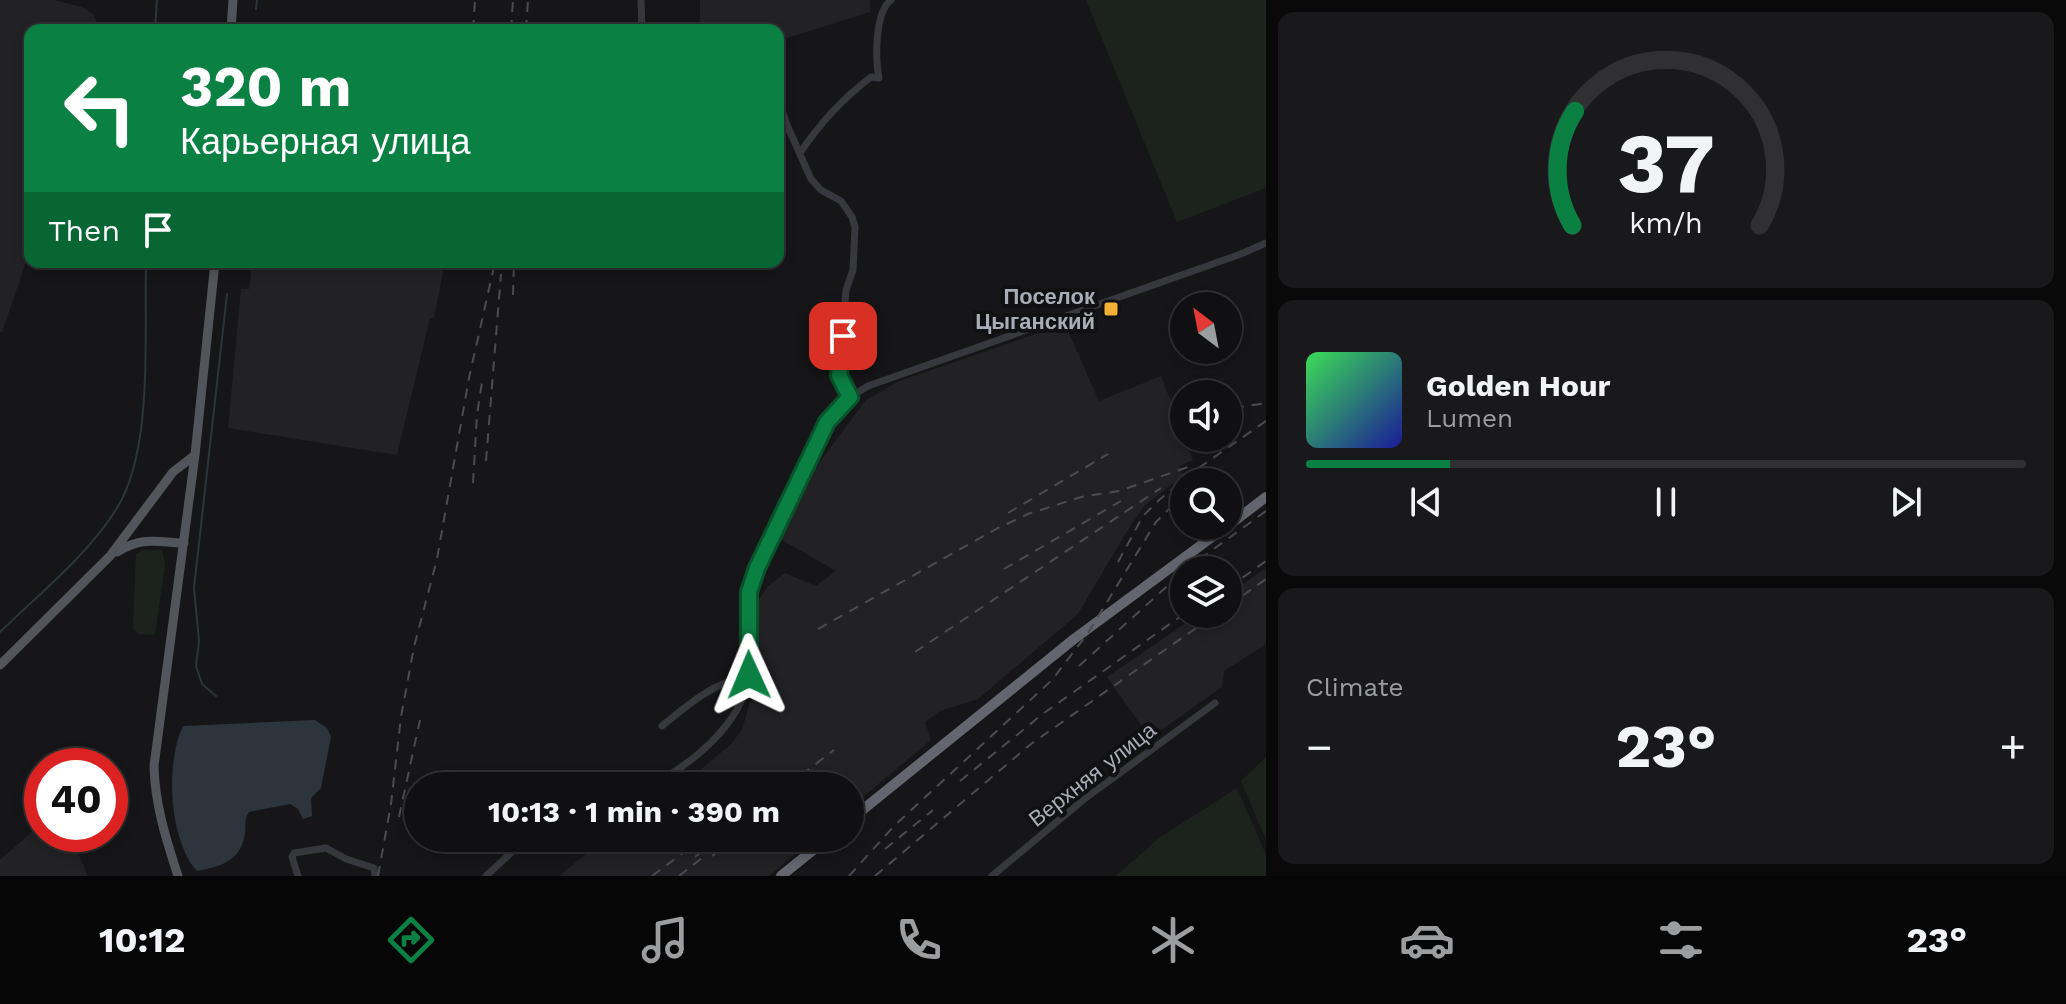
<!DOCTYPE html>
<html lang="en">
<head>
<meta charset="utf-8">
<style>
	:root { --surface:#101012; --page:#19191b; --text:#f1f3f6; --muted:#9c9d9f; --line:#303032; --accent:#0b8043 }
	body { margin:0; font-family:"Work Sans",sans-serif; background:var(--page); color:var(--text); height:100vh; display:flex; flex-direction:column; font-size:30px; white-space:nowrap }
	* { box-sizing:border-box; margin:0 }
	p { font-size:26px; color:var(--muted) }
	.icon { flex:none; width:44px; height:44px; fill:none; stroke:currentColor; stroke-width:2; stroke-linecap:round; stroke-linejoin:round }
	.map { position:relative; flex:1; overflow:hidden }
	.details { display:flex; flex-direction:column; gap:12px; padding:12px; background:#09090a; width:800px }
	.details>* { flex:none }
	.top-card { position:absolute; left:24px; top:24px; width:760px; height:244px; border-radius:16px; box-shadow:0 4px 12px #0003,0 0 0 2px var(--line); background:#0b8043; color:#fff; overflow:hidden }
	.needle { width:52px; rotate:328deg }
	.buttons { position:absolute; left:1170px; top:292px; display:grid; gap:16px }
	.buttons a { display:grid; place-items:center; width:72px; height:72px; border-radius:50%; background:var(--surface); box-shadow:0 4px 12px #0003,0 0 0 2px var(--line); font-size:40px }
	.speed { position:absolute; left:24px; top:748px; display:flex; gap:16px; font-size:40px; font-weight:700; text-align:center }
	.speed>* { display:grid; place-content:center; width:104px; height:104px; border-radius:50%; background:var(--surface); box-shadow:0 4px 12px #0003,0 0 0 2px var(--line); line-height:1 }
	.speed .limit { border:12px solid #d22; background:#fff; color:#111 }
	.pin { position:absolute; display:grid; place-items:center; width:68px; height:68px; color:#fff; margin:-34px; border-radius:16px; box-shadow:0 4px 12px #0006 }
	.me { position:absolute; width:88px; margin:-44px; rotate:359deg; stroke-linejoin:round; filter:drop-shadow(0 0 6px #0008) }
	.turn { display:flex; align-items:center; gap:28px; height:168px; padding:0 24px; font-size:36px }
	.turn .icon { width:104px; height:104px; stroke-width:2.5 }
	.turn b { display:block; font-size:56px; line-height:68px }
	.then { display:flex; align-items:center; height:76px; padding:0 24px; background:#0003; gap:16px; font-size:30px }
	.big { font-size:60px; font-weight:700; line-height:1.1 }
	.details .tile { flex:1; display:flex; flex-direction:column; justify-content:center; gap:12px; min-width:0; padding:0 28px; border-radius:16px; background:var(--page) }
	.details .dial { align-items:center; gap:0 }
	.dial svg { height:208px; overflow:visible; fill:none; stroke:var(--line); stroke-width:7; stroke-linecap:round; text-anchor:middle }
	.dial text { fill:var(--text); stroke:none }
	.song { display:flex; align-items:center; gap:24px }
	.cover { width:96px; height:96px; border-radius:12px; background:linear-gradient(135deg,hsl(130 70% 55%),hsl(240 70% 35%)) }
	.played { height:8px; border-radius:4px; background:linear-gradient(90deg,var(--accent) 20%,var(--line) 20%) }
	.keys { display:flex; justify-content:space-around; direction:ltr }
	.heat { display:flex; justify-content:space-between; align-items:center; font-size:44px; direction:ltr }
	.trip { position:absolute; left:404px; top:772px; width:460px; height:80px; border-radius:40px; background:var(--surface); box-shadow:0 4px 12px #0003,0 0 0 2px var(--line); font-weight:700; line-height:80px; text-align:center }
	.tab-bar { display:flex; height:128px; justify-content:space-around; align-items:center; background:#060607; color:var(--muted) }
	.tab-bar .icon { width:56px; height:56px }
	.tab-bar .current { color:var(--accent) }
	.tab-bar b { font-size:36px; color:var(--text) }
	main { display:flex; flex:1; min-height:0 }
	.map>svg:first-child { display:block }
</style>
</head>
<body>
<main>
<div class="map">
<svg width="1266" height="876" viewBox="0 0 1266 876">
	<rect width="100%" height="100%" fill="#161618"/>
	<!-- built -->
	<path fill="#222225" d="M 0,0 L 54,0 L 82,7 L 93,14 L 100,30 L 30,30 L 30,250 L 2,333 L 0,332 Z
		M 700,0 L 870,0 L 870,12 L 778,41 L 778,30 L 700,30 Z
		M 252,262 L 445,262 L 434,318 L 430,318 L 397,455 L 228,428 L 241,289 L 249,289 Z
		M 1065,324 L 1099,401 L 1161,376 L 1193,460 L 1179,466 L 1183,476 L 1144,506 L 1124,536 L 1078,614 L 978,699 L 940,711 L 925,722 L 931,740 L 850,808 L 850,786 L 681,786 L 730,745 L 742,730 L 750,702 L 755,697 L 759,686 L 753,646 L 757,602 L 768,586 L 785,573 L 816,586 L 836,571 L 780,539 L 819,463 L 866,400 L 899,381 Z
		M 1266,568 L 1266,644 L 1224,671 L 1222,687 L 1150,738 L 1107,677 L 1199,614 L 1228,614 L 1228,594 Z
		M 42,823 L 42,834 L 70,834 L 88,876 L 0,876 L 0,860 Z
		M 618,838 L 814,838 L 769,876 L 559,876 L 590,851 L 593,854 Z"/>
	<!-- green -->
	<path fill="#1c231d" d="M 1086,0 L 1266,0 L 1266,188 L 1177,222 Z
		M 143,550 L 162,550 L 165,564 L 155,635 L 138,634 L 133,628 L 136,554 Z
		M 1266,757 L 1266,840 L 1241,781 Z
		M 1237,788 L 1266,855 L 1266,876 L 1116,876 L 1159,838 Z"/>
	<!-- water -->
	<path fill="#2c353c" d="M 315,720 L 327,728 L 331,737 L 321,788 L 311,798 L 312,816 L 303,819 L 298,809 L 290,804 L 249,812 C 243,821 247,828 244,838 C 239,862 218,867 197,871 C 169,840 165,763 183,726 Z"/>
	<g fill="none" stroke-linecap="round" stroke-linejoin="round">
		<!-- stream -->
		<path stroke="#2c353c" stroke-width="2" d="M 256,9 L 257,0
			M 155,30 L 157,0
			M 256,30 L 256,29
			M 0,632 C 38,595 89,554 117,508 C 154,448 144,332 146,262
			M 216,696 L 202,684 L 196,666 L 199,641 L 194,588 L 227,294"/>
		<!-- minor -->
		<path stroke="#37383d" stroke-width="7" d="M 641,0 L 642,30
			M 778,97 L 787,125 L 811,179 L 821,190 L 841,201 L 852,217 L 855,227 L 853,270 L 846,290 L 839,375 L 850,397
			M 800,153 C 820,123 842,99 871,77 L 879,78 C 875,59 875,12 891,0
			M 662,726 C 691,702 712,684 749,675
			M 648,786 C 689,767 742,725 748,677 C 753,637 744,610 757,568 L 827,422 L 850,397 L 868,386 L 1241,254 L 1266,243
			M 298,876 L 292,857 L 294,853 L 326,848 L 346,859 L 374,868 L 375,876
			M 486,876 L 527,838
			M 992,876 L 1083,800 L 1215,703"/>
		<!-- major -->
		<path stroke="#53555c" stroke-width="9" d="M 231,30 L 233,0
			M 117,552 C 142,536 156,542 184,543
			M 0,665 L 110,556 L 173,472 L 195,455
			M 178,876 C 166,839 155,805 154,766 L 195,455 L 215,262"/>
		<!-- highway -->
		<path stroke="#63666e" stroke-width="10" d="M 1228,526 L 1266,497
			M 850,820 L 1074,639 L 1227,526
			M 781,876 L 828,838"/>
		<!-- rail -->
		<path stroke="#4a4c52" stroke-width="2" stroke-dasharray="10 8" stroke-linecap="butt" d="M 473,30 L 475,0
			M 511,30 L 513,0
			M 526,30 L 528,0
			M 513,295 L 514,262
			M 1234,408 L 1266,403
			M 486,461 L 501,274
			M 473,483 L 477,415 L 482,382
			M 1008,513 L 1108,454
			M 1118,562 L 1143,516 L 1158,501 L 1190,474 L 1266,421
			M 1004,569 L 1121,501
			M 1185,570 L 1266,511
			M 1228,588 L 1266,561
			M 1228,606 L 1266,579
			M 818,629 L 996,529 L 1028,514 L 1081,497 L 1119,491 L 1188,467
			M 915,652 L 1161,488
			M 1079,666 L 1184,571
			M 960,781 L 1044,713 L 1184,614
			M 787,786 L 834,750
			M 399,817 L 420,720
			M 885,849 L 933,810
			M 712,856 L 736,838
			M 695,857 L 719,838
			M 378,876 L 391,804 L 401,717 L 414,647 L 437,559 L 469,378 L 495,262
			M 652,876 L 703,838
			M 679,876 L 707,854
			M 849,876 L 894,826 L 1052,680 L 1088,633 L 1156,522 L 1184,494
			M 875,876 L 1031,744 L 1216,614"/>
	</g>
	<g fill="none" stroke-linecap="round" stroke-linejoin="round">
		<!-- route casing -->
		<g stroke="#07532c" stroke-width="20">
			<path id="route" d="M 749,675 L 749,592 L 757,568 L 827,422 L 850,397 L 839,375 L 843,336"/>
		</g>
		<!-- route -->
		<use href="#route" stroke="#0b8043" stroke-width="14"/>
	</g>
	<!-- markers -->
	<rect fill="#f2b134" stroke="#111113" stroke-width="3" x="1103" y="301" width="16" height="16" rx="4"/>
	<g text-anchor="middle" stroke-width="8" stroke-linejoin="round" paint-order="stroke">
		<!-- poi labels -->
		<g font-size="22" font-weight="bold" fill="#a8adb8" stroke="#111113" text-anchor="end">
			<text x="1095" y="304">Поселок<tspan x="1095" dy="25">Цыганский</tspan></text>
		</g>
		<!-- street labels -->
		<g font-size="22" fill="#a8adb8" stroke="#111113">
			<text transform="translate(1092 774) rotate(-38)" y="8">Верхняя улица</text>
		</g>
	</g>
</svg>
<div class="buttons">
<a><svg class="needle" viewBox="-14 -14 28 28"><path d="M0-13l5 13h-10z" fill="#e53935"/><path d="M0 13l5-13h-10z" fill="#9c9d9f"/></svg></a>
<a><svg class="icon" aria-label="sound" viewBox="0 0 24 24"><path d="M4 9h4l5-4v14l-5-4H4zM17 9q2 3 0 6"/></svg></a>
<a><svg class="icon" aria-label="search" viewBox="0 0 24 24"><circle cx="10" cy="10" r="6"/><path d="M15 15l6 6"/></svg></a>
<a><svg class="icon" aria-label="layers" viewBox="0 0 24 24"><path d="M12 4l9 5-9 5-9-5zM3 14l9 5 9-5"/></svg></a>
</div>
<div class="speed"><div class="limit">40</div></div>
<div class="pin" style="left:843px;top:336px;background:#d93025"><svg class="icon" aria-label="arrive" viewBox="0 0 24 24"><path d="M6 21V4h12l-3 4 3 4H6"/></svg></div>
<svg class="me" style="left:749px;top:675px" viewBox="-20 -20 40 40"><path d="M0-17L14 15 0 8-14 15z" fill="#0b8043" stroke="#fff" stroke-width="4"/></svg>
<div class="trip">10:13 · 1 min · 390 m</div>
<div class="top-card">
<div class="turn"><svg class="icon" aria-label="left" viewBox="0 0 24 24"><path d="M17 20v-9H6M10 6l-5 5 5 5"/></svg><div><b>320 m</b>Карьерная улица</div></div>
<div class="then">Then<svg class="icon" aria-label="arrive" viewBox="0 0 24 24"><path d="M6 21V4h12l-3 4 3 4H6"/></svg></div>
</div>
</div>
<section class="details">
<div class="tile dial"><svg viewBox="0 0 100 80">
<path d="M14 69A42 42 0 1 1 86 69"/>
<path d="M14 69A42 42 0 0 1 15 25" stroke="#0b8043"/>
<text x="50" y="56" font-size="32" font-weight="700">37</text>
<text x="50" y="72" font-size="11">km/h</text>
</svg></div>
<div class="tile">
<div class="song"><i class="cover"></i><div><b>Golden Hour</b><p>Lumen</p></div></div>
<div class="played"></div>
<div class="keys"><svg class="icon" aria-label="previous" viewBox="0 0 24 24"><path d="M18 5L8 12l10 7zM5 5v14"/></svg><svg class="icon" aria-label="pause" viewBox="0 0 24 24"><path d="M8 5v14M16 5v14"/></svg><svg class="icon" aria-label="next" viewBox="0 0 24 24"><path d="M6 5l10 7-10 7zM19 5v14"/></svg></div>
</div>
<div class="tile"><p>Climate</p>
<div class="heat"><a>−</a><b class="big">23°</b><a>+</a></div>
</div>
</section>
</main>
<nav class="tab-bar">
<b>10:12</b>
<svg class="icon current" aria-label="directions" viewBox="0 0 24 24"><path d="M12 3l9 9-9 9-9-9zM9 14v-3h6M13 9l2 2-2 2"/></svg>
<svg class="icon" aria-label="music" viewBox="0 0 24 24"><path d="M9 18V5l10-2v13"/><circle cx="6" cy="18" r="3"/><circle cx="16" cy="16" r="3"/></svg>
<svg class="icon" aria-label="phone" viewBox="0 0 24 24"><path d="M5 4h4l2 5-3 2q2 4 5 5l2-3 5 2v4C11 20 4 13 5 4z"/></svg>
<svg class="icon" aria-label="climate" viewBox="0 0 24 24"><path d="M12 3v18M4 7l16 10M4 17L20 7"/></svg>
<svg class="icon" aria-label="car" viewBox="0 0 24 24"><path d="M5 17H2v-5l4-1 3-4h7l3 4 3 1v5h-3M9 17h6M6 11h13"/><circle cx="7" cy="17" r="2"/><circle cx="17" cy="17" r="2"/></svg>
<svg class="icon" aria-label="filters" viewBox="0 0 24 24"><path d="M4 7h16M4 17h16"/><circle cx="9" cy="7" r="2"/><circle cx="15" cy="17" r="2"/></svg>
<b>23°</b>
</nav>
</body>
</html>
